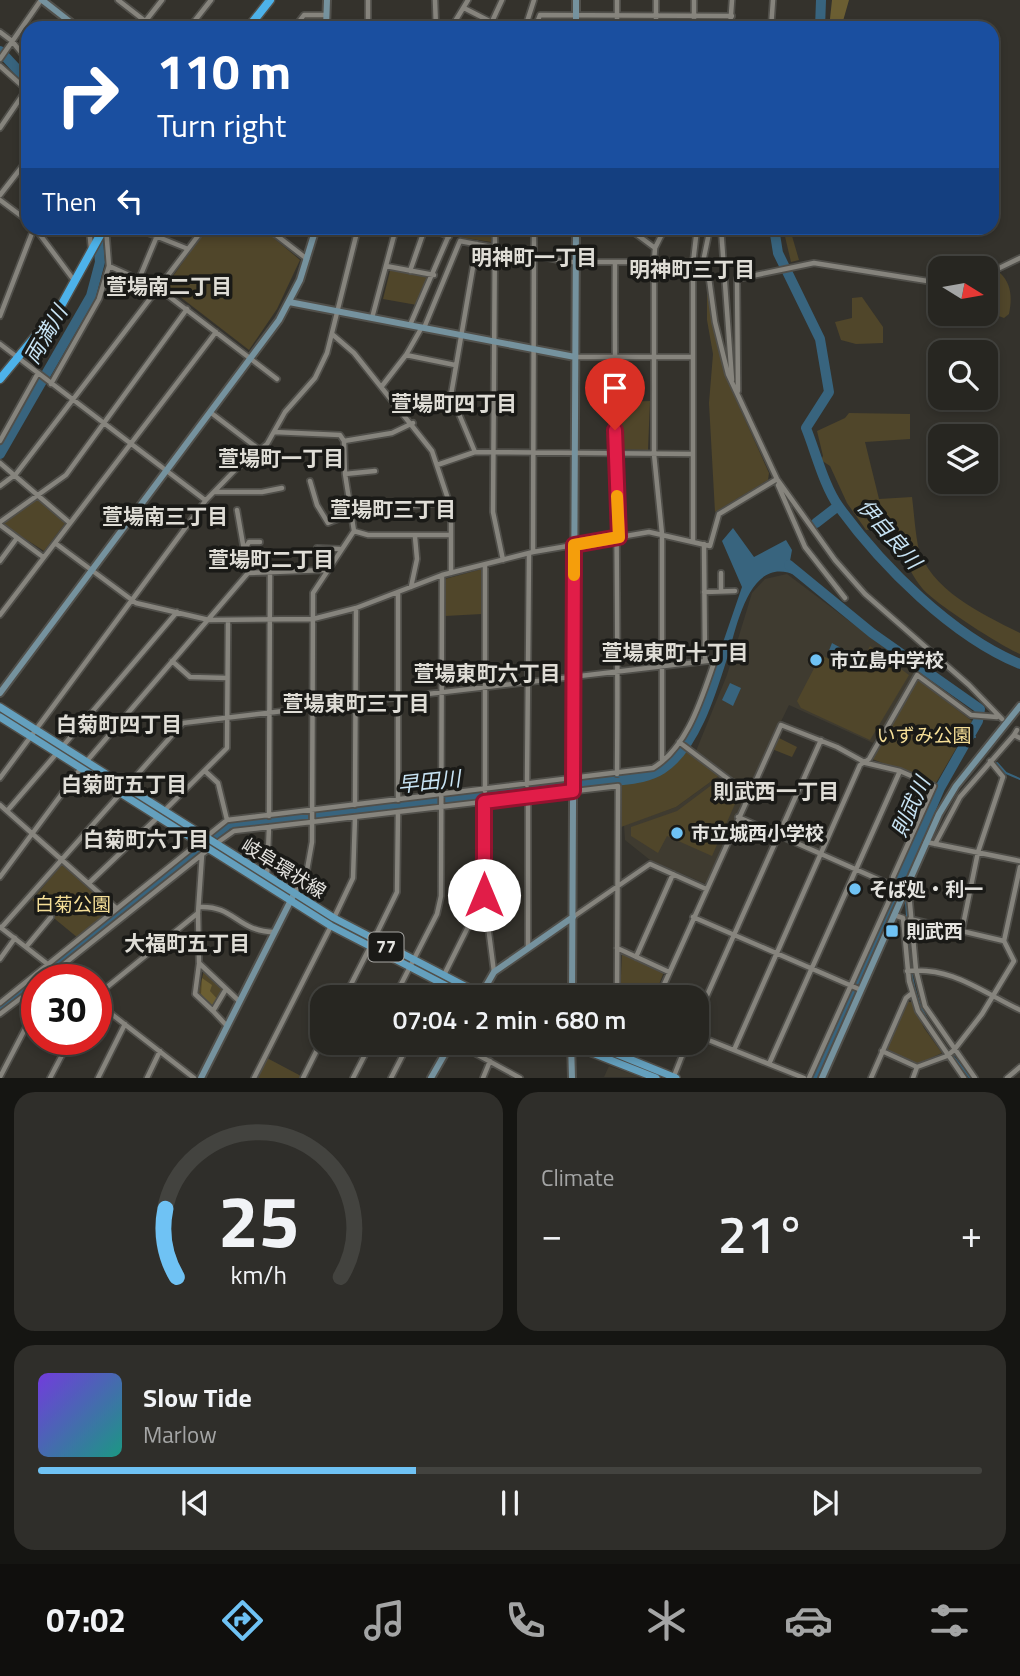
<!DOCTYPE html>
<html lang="en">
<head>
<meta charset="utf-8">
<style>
	:root { --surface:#272621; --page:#2f2e2a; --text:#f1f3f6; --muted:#a4a5a5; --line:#43433f; --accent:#6fc2f4 }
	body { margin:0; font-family:"Titillium Web","Noto Sans JP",sans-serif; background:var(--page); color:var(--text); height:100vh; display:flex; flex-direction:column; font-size:26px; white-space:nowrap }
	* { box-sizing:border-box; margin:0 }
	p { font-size:23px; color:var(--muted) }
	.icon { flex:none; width:38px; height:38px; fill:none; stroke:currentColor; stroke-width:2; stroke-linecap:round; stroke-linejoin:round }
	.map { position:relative; height:1078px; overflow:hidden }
	.details { display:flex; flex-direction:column; gap:14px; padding:14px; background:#151512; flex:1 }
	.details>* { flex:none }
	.hud { position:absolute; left:21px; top:21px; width:978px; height:214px; border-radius:21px; box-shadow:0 4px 10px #0003,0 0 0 2px var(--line); background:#1a4fa0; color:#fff; overflow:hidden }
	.needle { width:46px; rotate:101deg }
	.controls { position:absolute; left:928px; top:256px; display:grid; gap:14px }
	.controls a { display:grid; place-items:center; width:70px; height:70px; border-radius:14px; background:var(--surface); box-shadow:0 4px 10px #0003,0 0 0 2px var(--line); font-size:35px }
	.speed { position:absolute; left:21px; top:964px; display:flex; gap:14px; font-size:35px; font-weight:700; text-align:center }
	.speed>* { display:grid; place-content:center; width:91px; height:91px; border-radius:50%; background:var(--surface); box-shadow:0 4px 10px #0003,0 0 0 2px var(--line); line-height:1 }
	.speed .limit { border:10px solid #d22; background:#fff; color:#111 }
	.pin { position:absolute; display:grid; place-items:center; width:60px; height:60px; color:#fff; margin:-72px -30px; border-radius:50% 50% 50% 0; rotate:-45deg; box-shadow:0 0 7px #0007 }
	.pin .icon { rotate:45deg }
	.me { position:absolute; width:77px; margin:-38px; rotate:0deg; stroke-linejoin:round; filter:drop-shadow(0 0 5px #0008) }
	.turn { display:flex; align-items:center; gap:24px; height:147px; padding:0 21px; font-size:32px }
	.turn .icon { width:91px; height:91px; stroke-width:2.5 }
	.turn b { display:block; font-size:49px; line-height:60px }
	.then { display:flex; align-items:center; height:66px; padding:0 21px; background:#0003; gap:14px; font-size:26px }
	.big { font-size:52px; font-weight:600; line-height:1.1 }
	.details .tile { flex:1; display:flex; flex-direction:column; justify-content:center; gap:10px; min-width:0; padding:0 24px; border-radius:21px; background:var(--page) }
	.details .dial { align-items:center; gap:0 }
	.dial svg { height:182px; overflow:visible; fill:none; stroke:var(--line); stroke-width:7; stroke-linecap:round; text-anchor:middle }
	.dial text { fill:var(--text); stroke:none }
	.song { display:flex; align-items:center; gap:21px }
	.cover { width:84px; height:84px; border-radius:10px; background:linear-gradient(135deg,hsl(260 70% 55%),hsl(170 70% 35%)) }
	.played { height:7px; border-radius:4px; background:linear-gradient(90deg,var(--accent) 40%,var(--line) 40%) }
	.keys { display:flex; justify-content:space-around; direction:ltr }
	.heat { display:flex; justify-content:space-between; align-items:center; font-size:38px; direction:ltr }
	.details .tiles { flex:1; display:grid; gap:14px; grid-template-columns:1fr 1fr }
	.tile:last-child { grid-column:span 2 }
	.trip { position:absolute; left:310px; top:985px; width:399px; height:70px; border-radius:21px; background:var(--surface); box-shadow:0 4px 10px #0003,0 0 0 2px var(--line); font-weight:600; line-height:70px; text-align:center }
	.menu { display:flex; height:112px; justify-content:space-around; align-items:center; background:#100f0d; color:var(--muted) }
	.menu .icon { width:49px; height:49px }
	.menu .on { color:var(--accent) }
	.menu b { font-size:32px; color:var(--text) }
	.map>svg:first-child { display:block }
</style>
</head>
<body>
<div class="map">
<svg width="1020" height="1078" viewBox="0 0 1020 1078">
	<rect width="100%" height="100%" fill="#34322c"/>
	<!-- built -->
	<path fill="#3f3b30" d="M 787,574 L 917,672 L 873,743 L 789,705 L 748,789 L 746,789 L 696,751 L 727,675 L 752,593 L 765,579 Z
		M 720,775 L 745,796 L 706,884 L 650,860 L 625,840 L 624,825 L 676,807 Z
		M 609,1066 L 640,1077 L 604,1077 Z"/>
	<!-- green -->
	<path fill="#50462a" d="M 621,18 L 650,18 L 652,28 L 619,28 Z
		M 207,228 L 262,228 L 300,260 L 277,309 L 249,350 L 166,286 Z
		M 464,228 L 491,228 L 491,242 L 459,237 Z
		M 783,228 L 795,228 L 790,229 L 799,260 L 791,262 Z
		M 391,267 L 431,276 L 417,305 L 383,299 Z
		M 1000,273 C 1012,284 1012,299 1009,314 L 1004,318 L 985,311 L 985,289 L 992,289 L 995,276 Z
		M 707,285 L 725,375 L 769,473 L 768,480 L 715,512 L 709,403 L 713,354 L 707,320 Z
		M 862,297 L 883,327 L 883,343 L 856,344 L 841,340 L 835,322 L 852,318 L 852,298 Z
		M 650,401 L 648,450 L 617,449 L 617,402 Z
		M 849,413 L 910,414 L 910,439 L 865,442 L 879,499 L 912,497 C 914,513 915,530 918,546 C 929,590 984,615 1020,633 L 1020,654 C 1001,646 934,603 922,588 C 905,567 900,541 876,529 L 866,530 L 847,503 L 830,466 L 821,460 L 823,456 L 817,431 L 845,418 Z
		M 37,498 L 66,522 L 44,551 L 2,524 Z
		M 482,569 L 482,614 L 445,616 L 445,579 Z
		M 870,646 L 909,675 L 870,740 L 801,708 L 797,701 L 821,655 L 857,672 Z
		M 917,679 L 972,721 L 936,783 L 872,759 Z
		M 777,737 L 797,747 L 792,757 L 772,749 Z
		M 686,750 L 720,775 L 676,807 L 621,827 L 621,784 C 650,781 669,774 686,750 Z
		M 723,783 L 738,797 L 712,856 L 667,836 L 658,853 L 631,836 L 631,827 L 677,811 L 713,784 L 716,787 Z
		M 62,864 L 113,909 L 78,938 L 32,900 Z
		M 622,954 L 664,972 L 654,997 L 620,997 Z
		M 204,970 L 226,990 L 214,1012 L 198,995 Z
		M 908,1002 L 912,1002 L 924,1028 L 942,1053 L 917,1064 L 887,1049 Z
		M 267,1058 L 301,1076 L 300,1078 L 256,1078 Z"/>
	<!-- forest -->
	<path fill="#6b5e32" d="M 832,0 L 849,0 L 841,28 L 829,28 Z
		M 202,978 L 212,985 L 210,991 L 220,1002 L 214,1011 L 201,994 Z"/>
	<!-- water -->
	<path fill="#38647e" d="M 733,528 L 754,557 L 786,540 L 792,550 L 790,561 L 800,571 L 797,576 C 749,552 737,628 727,658 L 718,657 L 742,587 L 722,541 Z
		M 832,643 L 850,653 L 846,662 L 828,653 Z
		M 730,683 L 741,688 L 733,706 L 722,700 Z"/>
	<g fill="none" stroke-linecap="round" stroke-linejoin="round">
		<!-- stream -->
		<path stroke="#38647e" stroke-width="2" d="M 971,733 L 975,737
			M 997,763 L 1006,773 L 1020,779
			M 906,902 C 909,936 907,973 920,1005 C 931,1032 953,1055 970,1078"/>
		<!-- river -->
		<path stroke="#38647e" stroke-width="10" d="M 820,28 L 821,0
			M 0,51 L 28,81
			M 774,228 L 778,253 L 820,339 L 829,392 L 806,428 C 816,453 824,486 839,507 C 883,567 952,636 1020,664
			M 0,454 L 91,296 L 100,262 L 97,228
			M 816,523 L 838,506
			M 789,565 L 872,633 L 980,709 L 978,721 L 940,788 L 814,1078
			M 0,1007 L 228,824 L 615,781 C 631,779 648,778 662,769 C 697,747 714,683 726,645"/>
		<!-- street casing -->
		<g stroke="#504f4a" stroke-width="8">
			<path id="street" d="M 118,0 L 154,28
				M 435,0 L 436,28
				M 617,0 L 617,28
				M 656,0 L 656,28
				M 464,8 L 503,28
				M 140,28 L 162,0
				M 189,28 L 211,0
				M 294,28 L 304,15 L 326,15
				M 368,28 L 368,0
				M 451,28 L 468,0
				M 489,28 L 502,0
				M 525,28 L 534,0
				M 535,28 L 540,15 L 732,16
				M 694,28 L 694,0
				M 730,28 L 732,0
				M 771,28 L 773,0
				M 0,32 L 12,41 L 28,61
				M 0,59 L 41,0
				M 0,66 L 28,91
				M 0,128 L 26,90
				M 0,195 L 28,159
				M 0,200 L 28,221
				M 35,228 L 73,279
				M 89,228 L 91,248
				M 106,228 L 109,266 L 158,288 L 277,379
				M 136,228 L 188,249 L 204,228
				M 267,228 L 307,259
				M 431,228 L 449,237
				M 495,228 L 493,512 L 503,560
				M 628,228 L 655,248
				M 721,228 L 732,380
				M 615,262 C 614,433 619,603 617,774
				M 703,262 L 710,228
				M 386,266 L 434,275
				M 410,271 L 425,228
				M 985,275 L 1020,258
				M 139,279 L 157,236
				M 0,316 L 34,228
				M 372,318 L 396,228
				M 410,325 L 452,228
				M 422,327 L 406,355 L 455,365
				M 424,328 L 460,241 L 569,262 L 703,262 L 708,271 L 715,322 L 728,374 L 777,479 L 835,560 L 865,594 L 969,685 L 1002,719
				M 332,334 L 354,353 L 432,451 L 451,508 L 451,573
				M 0,344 L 205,500
				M 575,357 L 692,357
				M 51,384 L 99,299 L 109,266
				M 382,386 L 406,355
				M 738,391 L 737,279 L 814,263 L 940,283
				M 210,412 L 260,450
				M 274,432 L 340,435 L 344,441 L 345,474 L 354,531 L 313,593 L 312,842 L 307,870 L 294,894
				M 0,441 L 38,373
				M 344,441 L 392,433 L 413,423
				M 475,452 L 451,395 L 477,244
				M 0,463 L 70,523
				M 437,465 L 475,452 L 692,454
				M 345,474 L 375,471
				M 310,481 L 317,505 L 328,523 L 353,513
				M 778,485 L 805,547 L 845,598
				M 0,486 L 16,474 L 188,249
				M 214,492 L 262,492 L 282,488
				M 237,510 L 248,573
				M 353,512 L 449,502
				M 0,522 L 66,475 L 187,309
				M 0,525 L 43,557
				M 354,531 L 368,535 L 450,535
				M 693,540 L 693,263 L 697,228
				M 55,543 L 136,603 L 209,620 L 313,619 L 356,608 L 442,575 L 533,552 L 649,532 L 710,546 L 719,514 L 777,479
				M 704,544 L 705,661
				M 246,547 L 249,542 L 260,542
				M 317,548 L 340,549
				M 533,552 L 534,228
				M 0,561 L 17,538
				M 485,565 L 485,791
				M 411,587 L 417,559 L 415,537
				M 721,591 L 721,573
				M 704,592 L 735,591
				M 0,615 L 216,332
				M 172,661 L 190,677 L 227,678
				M 1017,730 L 1014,735 L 1020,738
				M 679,742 L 748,794
				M 63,746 L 177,612
				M 662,761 L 662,534 L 654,454 L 654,262 L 655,248 L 665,228
				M 86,762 L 248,573 L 326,570
				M 205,771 L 218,783 L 227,820
				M 0,778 L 206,500 L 238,467 L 267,444 L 285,412 L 315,378 L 327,353 L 358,228
				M 527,785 L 529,553
				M 528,797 L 528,948
				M 398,800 L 398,592
				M 484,802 L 484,895 L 494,972
				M 0,805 L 116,908
				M 355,805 L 356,608
				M 165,810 L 227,748 L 228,620
				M 7,811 L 57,753
				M 269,816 L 270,574
				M 738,817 L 909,893 L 916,970 L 925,1006 L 975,1078
				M 926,842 L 1020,861
				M 217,843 L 234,831 L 618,786 L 617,998
				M 935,844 L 960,797 L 1014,735
				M 267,876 L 269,827
				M 0,877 L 81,768
				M 89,883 L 158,817
				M 199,907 C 235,905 237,932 275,932
				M 198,914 L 199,963 L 239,1001
				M 894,915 L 903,918 L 909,981 L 918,1011 L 964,1078
				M 573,917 L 650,864 L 706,889
				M 693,917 L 861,990
				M 334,918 L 353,878 L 355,817
				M 910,919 L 1004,941
				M 0,927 L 68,980
				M 962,930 L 978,852 L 1003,777 L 990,761
				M 374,939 L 397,892 L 398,812
				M 26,947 L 51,917
				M 617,948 L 669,972
				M 636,957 L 673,874
				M 0,959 L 15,938
				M 199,964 L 195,994 L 213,1011
				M 907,971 C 951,966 982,992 1020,1010
				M 444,975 L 484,895
				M 44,980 L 209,849
				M 572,987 L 600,998
				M 226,989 L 213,1011 L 227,1026
				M 96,996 L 198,913 L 202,855
				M 344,998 L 370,947
				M 394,998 L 437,914 L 441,896 L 442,575
				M 432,998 L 440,983
				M 658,998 L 781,725 L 837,747 L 866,763 L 900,771 L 934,786 L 893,877 L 893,892 L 809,1078
				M 96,1002 L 194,1078
				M 0,1003 L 227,820 L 653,768 C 688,747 702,697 715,660 L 183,723 L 1,928
				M 0,1014 L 37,986
				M 696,1020 L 821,740
				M 696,1035 L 804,1078
				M 456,1043 L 520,1078
				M 734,1050 L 860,765 L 869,759 L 917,675 L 971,715 L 997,717
				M 882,1051 L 917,1067 L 947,1056 L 954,1050 L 982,1014 L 1014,961 L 1004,941 L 1020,867
				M 769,1064 L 900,771
				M 674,1076 L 687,1043
				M 0,1077 L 37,1006
				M 50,1078 L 70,1040
				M 98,1078 L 125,1024
				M 147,1078 L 160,1051
				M 254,1078 L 331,926
				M 303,1078 L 322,1040
				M 353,1078 L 371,1043
				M 391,1078 L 409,1043
				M 483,1078 L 490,1061
				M 871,1078 L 906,998 L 911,994
				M 913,1078 L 917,1067
				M 1007,1078 L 1020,1067"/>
		</g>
		<!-- secondary casing -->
		<g stroke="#504f4a" stroke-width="10">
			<path id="secondary" d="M 42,0 L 78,28
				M 326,28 L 327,0
				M 576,28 L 576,0
				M 289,302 L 575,357
				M 0,693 L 279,320 L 300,280 L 316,228
				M 479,998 L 494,972 L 573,917
				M 572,998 L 576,228
				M 571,1043 L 572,1078
				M 201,1078 L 294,894
				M 431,1078 L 451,1043
				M 822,1078 L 939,814 L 956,786 L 1020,706"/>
		</g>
		<!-- primary casing -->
		<g stroke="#504f4a" stroke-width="10">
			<path id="primary" d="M 0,707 L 334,918 L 488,998
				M 0,717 L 331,926 L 470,998
				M 567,1043 L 656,1078
				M 590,1043 L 676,1078"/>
		</g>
		<!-- highway casing -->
		<g stroke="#504f4a" stroke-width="11">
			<path id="highway" d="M 248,28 L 270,0
				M 0,379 L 62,304 L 104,228"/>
		</g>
		<!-- street -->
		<use href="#street" stroke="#86847d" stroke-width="4.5"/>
		<!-- secondary -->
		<use href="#secondary" stroke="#75929e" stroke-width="6"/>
		<!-- primary -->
		<use href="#primary" stroke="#64a0be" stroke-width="7"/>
		<!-- highway -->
		<use href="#highway" stroke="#4db2ea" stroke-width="8"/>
	</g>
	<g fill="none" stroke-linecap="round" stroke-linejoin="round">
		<!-- route casing -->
		<g stroke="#92132f" stroke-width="18">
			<path id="route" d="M 484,895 L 484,802 L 573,791 L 574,545 L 619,537 L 615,430"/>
		</g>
		<!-- route -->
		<use href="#route" stroke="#e11d48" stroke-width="12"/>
		<!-- slow -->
		<path stroke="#f59e0b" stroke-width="12" d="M 574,575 L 574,545 L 619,537 L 617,496"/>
	</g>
	<!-- markers -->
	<g fill="#6fc2f4" stroke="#1a1a17" stroke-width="2.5">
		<circle cx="816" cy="660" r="7"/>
		<circle cx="677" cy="833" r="7"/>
		<circle cx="855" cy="889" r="7"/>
		<rect x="885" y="924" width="14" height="14" rx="3.5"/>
	</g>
	<g text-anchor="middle" stroke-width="7" stroke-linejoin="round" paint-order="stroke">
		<!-- shield labels -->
		<rect fill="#1a1a17" stroke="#a8a7a4" stroke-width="2" x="368.5" y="932.5" width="35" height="29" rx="5"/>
		<g font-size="18" font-weight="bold" fill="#e5e4e0">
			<text x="386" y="953">77</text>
		</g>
		<!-- poi labels -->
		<g font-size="19" font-weight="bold" fill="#e5e4e0" stroke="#1a1a17" text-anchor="start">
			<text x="830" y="667">市立島中学校</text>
			<text x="691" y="840">市立城西小学校</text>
			<text x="869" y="896">そば処・利一</text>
			<text x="906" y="938">則武西</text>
		</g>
		<!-- park labels -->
		<g font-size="19" fill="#f6df97" stroke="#1a1a17">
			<text x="924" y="742">いずみ公園</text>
			<text x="73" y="911">白菊公園</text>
		</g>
		<!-- street labels -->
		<g font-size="19" fill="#e5e4e0" stroke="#1a1a17">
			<text transform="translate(284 868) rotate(32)" y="7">岐阜環状線</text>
		</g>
		<!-- neighbourhood labels -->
		<g font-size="21" font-weight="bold" fill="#dfddd6" stroke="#1a1a17">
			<text x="534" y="265">明神町一丁目</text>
			<text x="692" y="277">明神町三丁目</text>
			<text x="169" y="294">萱場南二丁目</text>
			<text x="454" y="411">萱場町四丁目</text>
			<text x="281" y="466">萱場町一丁目</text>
			<text x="393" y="517">萱場町三丁目</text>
			<text x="165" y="524">萱場南三丁目</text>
			<text x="271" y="567">萱場町二丁目</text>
			<text x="675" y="660">萱場東町十丁目</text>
			<text x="487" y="681">萱場東町六丁目</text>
			<text x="356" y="711">萱場東町三丁目</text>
			<text x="119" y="732">白菊町四丁目</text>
			<text x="124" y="792">白菊町五丁目</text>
			<text x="776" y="799">則武西一丁目</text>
			<text x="146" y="847">白菊町六丁目</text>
			<text x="187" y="951">大福町五丁目</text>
		</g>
		<!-- water labels -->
		<g font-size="21" font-style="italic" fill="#c9e5f6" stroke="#1a1a17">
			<text transform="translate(46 335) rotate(-60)" y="7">両満川</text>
			<text transform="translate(889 534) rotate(49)" y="7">伊自良川</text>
			<text transform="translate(429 782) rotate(-6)" y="7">早田川</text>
			<text transform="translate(911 807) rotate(-66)" y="7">則武川</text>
		</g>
	</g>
</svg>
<div class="controls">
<a><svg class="needle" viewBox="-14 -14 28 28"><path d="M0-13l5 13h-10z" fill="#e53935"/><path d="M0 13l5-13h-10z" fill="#a4a5a5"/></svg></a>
<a><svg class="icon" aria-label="search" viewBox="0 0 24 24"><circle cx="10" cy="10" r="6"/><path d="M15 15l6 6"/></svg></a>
<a><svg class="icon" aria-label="layers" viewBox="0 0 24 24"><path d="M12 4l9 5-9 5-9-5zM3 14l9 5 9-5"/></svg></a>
</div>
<div class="speed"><div class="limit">30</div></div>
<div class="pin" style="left:615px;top:430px;background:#d93025"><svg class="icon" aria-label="arrive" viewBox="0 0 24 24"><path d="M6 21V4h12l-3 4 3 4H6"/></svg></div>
<svg class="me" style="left:484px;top:895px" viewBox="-20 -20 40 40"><circle r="19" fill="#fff"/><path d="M0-13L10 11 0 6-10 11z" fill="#e11d48"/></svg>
<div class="trip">07:04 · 2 min · 680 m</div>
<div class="hud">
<div class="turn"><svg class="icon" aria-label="right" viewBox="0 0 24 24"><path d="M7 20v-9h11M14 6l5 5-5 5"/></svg><div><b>110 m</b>Turn right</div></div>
<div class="then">Then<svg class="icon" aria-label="left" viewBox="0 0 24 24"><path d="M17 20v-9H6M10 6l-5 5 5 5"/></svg></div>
</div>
</div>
<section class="details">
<div class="tiles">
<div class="tile dial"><svg viewBox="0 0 100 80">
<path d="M14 69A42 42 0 1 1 86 69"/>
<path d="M14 69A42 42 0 0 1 9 39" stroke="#6fc2f4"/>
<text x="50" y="56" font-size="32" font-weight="700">25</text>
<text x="50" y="72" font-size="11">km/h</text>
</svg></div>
<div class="tile"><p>Climate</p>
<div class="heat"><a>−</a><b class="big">21°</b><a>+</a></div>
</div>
<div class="tile">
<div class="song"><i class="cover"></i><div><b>Slow Tide</b><p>Marlow</p></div></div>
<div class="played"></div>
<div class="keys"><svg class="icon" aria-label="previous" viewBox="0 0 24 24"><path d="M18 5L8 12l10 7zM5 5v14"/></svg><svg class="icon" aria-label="pause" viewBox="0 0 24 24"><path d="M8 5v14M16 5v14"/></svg><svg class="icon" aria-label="next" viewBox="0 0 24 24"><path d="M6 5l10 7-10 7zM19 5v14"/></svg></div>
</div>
</div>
</section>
<nav class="menu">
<b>07:02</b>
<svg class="icon on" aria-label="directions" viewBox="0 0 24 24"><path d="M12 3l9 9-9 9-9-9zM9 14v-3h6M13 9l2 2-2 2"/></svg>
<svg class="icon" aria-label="music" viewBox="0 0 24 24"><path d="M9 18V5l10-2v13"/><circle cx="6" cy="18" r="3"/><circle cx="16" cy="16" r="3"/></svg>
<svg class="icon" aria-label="phone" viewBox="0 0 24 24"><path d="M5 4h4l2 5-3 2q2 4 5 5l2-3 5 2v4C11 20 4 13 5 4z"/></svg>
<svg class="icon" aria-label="climate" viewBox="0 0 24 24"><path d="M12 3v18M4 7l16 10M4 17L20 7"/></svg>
<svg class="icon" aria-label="car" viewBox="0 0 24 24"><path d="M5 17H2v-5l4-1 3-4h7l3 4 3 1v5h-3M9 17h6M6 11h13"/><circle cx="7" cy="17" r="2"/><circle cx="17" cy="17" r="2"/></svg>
<svg class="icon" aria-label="filters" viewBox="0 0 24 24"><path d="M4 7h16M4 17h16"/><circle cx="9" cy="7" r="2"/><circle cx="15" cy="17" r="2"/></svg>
</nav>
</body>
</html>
